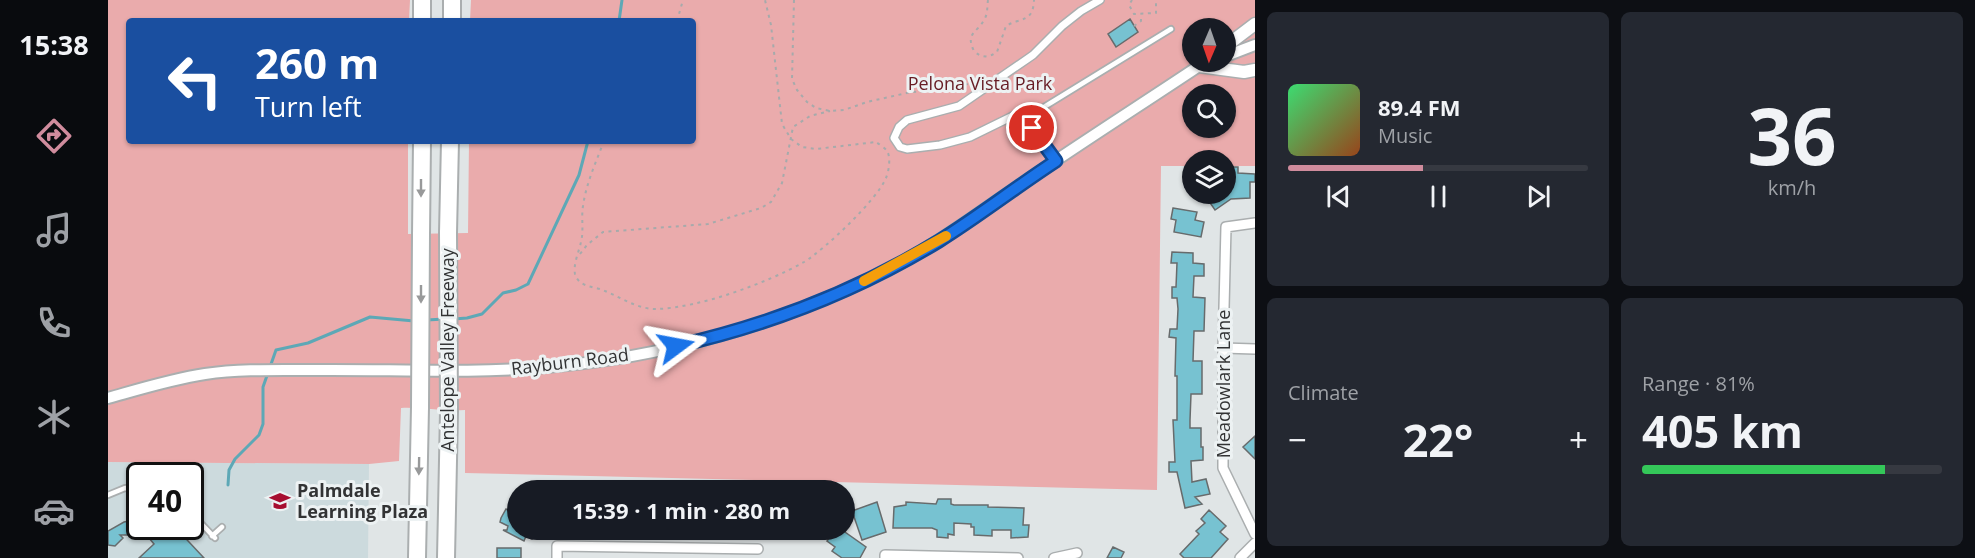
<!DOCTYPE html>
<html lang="en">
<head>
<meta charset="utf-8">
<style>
	:root { --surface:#171b24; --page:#242831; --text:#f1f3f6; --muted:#9ea1a6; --line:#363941; --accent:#d08c9d }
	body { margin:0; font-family:"Open Sans",sans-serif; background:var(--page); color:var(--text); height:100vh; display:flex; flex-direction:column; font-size:22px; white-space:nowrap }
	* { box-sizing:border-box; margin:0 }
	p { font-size:20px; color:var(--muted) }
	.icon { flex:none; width:33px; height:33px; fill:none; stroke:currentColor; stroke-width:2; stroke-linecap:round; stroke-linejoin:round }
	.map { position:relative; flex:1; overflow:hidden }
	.sheet { display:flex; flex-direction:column; gap:12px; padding:12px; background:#0d0f14; width:720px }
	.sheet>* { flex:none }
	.hud { position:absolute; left:18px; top:18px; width:570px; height:126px; border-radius:6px; box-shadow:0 2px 4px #0004; background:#1a4fa0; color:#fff; overflow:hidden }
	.needle { width:39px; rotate:182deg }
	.controls { position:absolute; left:1074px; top:18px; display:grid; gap:12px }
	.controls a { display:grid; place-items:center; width:54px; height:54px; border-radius:50%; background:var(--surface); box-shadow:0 2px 4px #0004; font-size:30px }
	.speed { position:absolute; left:18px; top:462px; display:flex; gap:12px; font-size:30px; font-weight:700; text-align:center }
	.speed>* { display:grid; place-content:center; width:78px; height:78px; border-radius:50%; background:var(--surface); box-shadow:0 2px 4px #0004; line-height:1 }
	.speed .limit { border:3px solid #111; border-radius:9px; background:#fff; color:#111 }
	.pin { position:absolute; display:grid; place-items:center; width:51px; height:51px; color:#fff; margin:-26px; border:3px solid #fff; border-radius:50%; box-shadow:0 2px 6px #0007 }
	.me { position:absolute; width:66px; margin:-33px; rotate:77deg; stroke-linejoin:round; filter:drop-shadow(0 0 4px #0008) }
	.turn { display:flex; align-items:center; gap:21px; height:126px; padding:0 30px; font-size:27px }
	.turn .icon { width:78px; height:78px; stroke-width:2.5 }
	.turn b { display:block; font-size:42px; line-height:51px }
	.big { font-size:45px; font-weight:700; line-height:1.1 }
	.sheet .card { flex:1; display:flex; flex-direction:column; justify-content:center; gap:9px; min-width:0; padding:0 21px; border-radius:9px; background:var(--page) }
	.sheet .dial { align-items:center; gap:0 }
	.dial b { font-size:78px; line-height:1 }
	.song { display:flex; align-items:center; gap:18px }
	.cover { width:72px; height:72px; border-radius:9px; background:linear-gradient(135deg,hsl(140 70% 55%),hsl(20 70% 35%)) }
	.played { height:6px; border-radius:3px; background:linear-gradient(90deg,var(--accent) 45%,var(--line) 45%) }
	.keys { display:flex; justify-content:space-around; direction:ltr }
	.heat { display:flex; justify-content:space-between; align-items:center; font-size:33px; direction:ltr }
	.charge { height:9px; border-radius:4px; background:linear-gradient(90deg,#34c759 81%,var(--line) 0) }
	.sheet .tiles { flex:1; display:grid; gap:12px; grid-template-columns:repeat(2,1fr) }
	.trip { position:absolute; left:399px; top:480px; width:348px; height:60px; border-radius:30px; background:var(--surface); box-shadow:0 2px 4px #0004; font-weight:700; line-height:60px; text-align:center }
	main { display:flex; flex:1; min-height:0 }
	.dock { display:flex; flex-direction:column; width:108px; justify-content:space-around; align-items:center; background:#090b0e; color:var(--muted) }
	.dock .icon { width:42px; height:42px }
	.dock .current { color:var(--accent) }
	.dock b { font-size:27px; color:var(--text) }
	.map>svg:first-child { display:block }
</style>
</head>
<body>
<main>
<nav class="dock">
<b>15:38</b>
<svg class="icon current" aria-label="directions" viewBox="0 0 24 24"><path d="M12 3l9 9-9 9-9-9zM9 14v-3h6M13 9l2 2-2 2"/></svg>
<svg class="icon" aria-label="music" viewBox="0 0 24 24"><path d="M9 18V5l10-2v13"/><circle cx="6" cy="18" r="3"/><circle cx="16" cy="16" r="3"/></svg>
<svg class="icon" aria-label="phone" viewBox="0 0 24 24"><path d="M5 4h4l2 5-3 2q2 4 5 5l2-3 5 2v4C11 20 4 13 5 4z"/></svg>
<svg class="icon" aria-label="climate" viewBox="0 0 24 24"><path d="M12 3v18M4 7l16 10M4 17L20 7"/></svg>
<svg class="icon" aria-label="car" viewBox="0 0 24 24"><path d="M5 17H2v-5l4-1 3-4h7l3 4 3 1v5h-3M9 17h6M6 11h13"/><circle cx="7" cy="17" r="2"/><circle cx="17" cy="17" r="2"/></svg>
</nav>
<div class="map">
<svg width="1147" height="558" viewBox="0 0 1147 558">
	<rect width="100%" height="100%" fill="#e0e5e6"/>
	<!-- built -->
	<path fill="#ccdadd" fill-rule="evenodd" d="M 0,462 L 261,464 L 260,558 L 0,558 ZM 32,476 L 82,476 L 82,526 L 32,526 Z"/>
	<!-- green -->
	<path fill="#eaabac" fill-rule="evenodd" d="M 0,0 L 302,0 L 301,21 L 21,21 L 21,141 L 300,141 L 300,234 L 360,233 L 361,141 L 585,141 L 585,21 L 362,21 L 363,0 L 1147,0 L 1147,166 L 1118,166 L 1118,160 L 1084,160 L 1084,166 L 1053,166 L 1049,490 L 357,473 L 357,410 C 336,412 315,407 293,408 L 291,461 L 261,464 L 0,462 ZM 1084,28 L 1118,28 L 1118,62 L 1084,62 ZM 1084,94 L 1118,94 L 1118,128 L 1084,128 Z"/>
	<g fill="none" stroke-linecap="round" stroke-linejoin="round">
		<!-- stream -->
		<path stroke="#5da8b6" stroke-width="3" d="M 511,21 L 514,0
			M 346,319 L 359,318 L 374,314 L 395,293 L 408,290 L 420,284 L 471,175 L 480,141
			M 319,320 L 336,319
			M 120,485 L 121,470 L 127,459 L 151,435 L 155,424 L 155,387 L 168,350 L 200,343 L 262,317 L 306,321"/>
	</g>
	<!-- building -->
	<path fill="#77c2d1" stroke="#676b6c" stroke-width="1.5" d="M 1022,19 L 1030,32 L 1008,47 L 1000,34 Z
		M 1121,167 L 1130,167 L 1130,173 L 1147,174 L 1147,182 L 1142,182 L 1142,198 L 1123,199 L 1107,210 L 1096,194 L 1119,194 Z
		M 1065,208 L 1089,212 L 1087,220 L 1096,222 L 1093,237 L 1066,232 L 1068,220 L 1063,219 Z
		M 1064,252 L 1085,253 L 1085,263 L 1096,264 L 1096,276 L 1086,276 L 1085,297 L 1097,298 L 1096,331 L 1086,331 L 1085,361 L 1094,361 L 1094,394 L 1083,394 L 1082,420 L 1082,428 L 1093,428 L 1093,447 L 1095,447 L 1095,460 L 1083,461 L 1084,482 L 1098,479 L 1102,494 L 1087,497 L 1094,504 L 1077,508 L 1069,472 L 1061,472 L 1061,462 L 1067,462 L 1065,420 L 1069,420 L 1069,376 L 1067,376 L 1068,338 L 1061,337 L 1062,329 L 1069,329 L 1070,309 L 1069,298 L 1064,298 L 1064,287 L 1068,287 L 1069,263 L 1063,263 Z
		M 1147,436 L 1147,459 L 1135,447 Z
		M 830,499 L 843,499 L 843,504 L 846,505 L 880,505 L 880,507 L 916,508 L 915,525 L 921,525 L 920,537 L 903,538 L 903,530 L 884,530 L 884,536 L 866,535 L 866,527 L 863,527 L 863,524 L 846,523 L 846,535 L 840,534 L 840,538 L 829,537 L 829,530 L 824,528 L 785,528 L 786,507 L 798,505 L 798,502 L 828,504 Z
		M 769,502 L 778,532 L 754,540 L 744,511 Z
		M 404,508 L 408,511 L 410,509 L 410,530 L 429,530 L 424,539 L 418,536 L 416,541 L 395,530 L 399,530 L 400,526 L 392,522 L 393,518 L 398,509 L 402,511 Z
		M 1101,510 L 1118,526 L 1112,532 L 1120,539 L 1103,558 L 1076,558 L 1072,554 L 1091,534 L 1088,531 L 1097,523 L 1093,519 Z
		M 32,519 L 32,532 L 24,535 L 12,535 L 15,538 L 7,546 L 0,545 L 0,531 L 16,522 Z
		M 53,526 L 66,526 L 96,558 L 31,558 L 46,544 L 41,538 Z
		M 727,530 L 734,530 L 758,547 L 752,558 L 734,558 L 724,551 L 727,547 L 719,541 Z
		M 1005,547 L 1016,552 L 1013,558 L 999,558 Z
		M 389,548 L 413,548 L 413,558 L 389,558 Z"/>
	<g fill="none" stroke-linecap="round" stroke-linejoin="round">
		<!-- service casing -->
		<g stroke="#aaaeaf" stroke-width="8">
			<path id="service" d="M 948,161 L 924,128 L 936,107 L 1063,29
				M 0,495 L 17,488 L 32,489
				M 82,512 L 107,538
				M 104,536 L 114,527"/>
		</g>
		<!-- pedestrian casing -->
		<g stroke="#aaaeaf" stroke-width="10">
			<path id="pedestrian" d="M 924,128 L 911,113 L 862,137 L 832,145 L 799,149 L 792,147 L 786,138 L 791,127 L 799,120 L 851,106 L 925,55 L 954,26 L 973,11 L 992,0"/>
		</g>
		<!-- minor casing -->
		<g stroke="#aaaeaf" stroke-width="12">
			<path id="minor" d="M 1147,223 L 1118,227 L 1115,348 L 1115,468 L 1147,534
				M 1115,348 L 1147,349
				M 449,558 L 449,546 L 650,549
				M 777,558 L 777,555 L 910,558
				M 946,558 L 969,553
				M 1132,558 L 1147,543"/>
		</g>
		<!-- tertiary casing -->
		<g stroke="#aaaeaf" stroke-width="14">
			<path id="tertiary" d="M 1118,56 L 1147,45
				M 0,398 C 32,389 64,379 97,374 C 132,369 168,370 203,370 C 281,369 360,374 438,367 C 555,358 671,324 776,272 C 827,246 872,212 919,180 C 976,141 1034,104 1091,66 L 1104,62"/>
		</g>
		<!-- secondary casing -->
		<g stroke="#aaaeaf" stroke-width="15">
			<path id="secondary" d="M 1118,46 L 1147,24
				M 1091,66 L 1136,72 L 1147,70"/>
		</g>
		<!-- motorway casing -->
		<g stroke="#aaaeaf" stroke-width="20">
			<path id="motorway" d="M 314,21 L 314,0
				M 344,21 L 344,0
				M 340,233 L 342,141
				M 313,235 L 314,141
				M 309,558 L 312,407
				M 338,558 L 341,412"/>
		</g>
		<!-- path -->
		<path stroke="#a6aaab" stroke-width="2" stroke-dasharray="3 4.5" stroke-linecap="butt" d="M 686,0 L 684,79 L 689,90 L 699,102 L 708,108 L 722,111 L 736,110 L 759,102 L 803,92 L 830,91 L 868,82
			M 880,0 C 879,7 880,14 876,20 C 869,33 857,33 866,51 C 873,58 881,58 889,52 L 898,26 C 913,17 925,23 926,0
			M 1024,0 L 1021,5 L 1026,14 L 1048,13 L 1048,0
			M 569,21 L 575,0
			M 1026,26 L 1033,21 L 1033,15
			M 496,141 C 488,162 478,184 475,206 C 473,218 476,230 473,242 C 471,251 465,265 467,274 C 471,288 487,286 497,291 C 514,298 529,309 548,309 C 591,308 659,283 696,262 C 716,250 769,200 778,178 C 781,171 783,157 779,151 C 777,148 771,144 768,142 L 708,149 L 694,147 L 683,139 L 674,124 L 663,25 L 657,0
			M 472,254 L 479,245 L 495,232 L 600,224 L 653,208 L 663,202 L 674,183 L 685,127 L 702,116 L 722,111"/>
		<!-- service -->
		<use href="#service" stroke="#fff" stroke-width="4.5"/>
		<!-- pedestrian -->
		<use href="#pedestrian" stroke="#fff" stroke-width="7"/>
		<!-- minor -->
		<use href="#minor" stroke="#fff" stroke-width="9"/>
		<!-- tertiary -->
		<use href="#tertiary" stroke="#fff" stroke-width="10"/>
		<!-- secondary -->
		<use href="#secondary" stroke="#fff" stroke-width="12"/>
		<!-- motorway -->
		<use href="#motorway" stroke="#fff" stroke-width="16"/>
		<!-- motorway-bridge casing -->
		<g stroke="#aaaeaf" stroke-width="20" stroke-linecap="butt">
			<path id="motorway-bridge" d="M 340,233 L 341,412
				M 312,407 L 313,235"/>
		</g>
		<!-- motorway-bridge -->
		<use href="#motorway-bridge" stroke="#fff" stroke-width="16"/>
	</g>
	<!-- one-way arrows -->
	<defs><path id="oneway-solid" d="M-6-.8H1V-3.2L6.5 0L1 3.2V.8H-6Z" transform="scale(1.5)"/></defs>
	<g fill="#98999a">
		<use href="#oneway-solid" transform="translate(313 188) rotate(90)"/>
		<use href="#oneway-solid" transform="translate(313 294) rotate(90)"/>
		<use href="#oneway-solid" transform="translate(311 466) rotate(91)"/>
	</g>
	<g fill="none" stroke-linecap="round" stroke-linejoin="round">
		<!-- route casing -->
		<g stroke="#114b97" stroke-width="15">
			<path id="route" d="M 568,346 C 661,325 749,291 831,241 C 871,216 908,187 948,161 L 924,128"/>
		</g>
		<!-- route -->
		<use href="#route" stroke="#1a73e8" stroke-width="10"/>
		<!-- slow -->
		<path stroke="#f59e0b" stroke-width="10" d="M 756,281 L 838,236"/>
	</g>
	<!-- icons -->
	<defs>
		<g id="school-bare" transform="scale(1.62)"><path d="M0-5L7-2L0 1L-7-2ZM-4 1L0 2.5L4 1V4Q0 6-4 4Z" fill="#a70e30" stroke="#edf2f3" stroke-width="2.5" paint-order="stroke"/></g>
	</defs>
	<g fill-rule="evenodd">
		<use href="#school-bare" x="172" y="501"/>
	</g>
	<g text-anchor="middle" stroke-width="6" stroke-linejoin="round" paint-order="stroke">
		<!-- park labels -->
		<g font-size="18" fill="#671c24" stroke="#edf2f3">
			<text x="872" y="90">Pelona Vista Park</text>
		</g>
		<!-- street labels -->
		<g font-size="18" fill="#323334" stroke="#edf2f3">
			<text transform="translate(340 350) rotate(-90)" y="6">Antelope Valley Freeway</text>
			<text transform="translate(462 362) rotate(-7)" y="6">Rayburn Road</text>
			<text transform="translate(1116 384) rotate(-90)" y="6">Meadowlark Lane</text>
		</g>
		<!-- poi labels -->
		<g font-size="18" font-weight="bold" fill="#323334" stroke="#edf2f3" text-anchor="start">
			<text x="189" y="497">Palmdale<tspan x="189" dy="21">Learning Plaza</tspan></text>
		</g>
	</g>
</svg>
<div class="controls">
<a><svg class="needle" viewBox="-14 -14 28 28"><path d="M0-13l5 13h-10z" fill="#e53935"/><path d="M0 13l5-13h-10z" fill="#9ea1a6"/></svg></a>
<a><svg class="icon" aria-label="search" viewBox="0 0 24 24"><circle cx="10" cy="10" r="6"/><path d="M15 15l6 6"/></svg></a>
<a><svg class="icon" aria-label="layers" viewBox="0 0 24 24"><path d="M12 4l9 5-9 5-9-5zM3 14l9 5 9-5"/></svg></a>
</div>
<div class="speed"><div class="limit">40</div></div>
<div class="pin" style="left:924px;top:128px;background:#d93025"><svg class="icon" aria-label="arrive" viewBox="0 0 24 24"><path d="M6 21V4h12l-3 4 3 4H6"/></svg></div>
<svg class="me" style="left:568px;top:346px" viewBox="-20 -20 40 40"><path d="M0-17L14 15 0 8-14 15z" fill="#1a73e8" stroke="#fff" stroke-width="4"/></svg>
<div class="trip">15:39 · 1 min · 280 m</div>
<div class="hud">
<div class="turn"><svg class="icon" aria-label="left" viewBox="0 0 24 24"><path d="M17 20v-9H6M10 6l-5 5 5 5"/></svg><div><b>260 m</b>Turn left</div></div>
</div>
</div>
<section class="sheet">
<div class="tiles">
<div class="card">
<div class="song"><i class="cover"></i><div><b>89.4 FM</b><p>Music</p></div></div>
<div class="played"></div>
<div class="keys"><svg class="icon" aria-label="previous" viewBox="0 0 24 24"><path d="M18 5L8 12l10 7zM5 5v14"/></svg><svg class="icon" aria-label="pause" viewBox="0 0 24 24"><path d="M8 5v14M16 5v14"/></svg><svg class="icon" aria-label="next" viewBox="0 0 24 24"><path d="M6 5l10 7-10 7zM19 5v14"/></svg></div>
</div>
<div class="card dial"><b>36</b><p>km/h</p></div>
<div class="card"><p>Climate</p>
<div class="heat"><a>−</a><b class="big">22°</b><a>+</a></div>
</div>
<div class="card"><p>Range · 81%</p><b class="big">405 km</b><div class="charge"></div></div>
</div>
</section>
</main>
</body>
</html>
